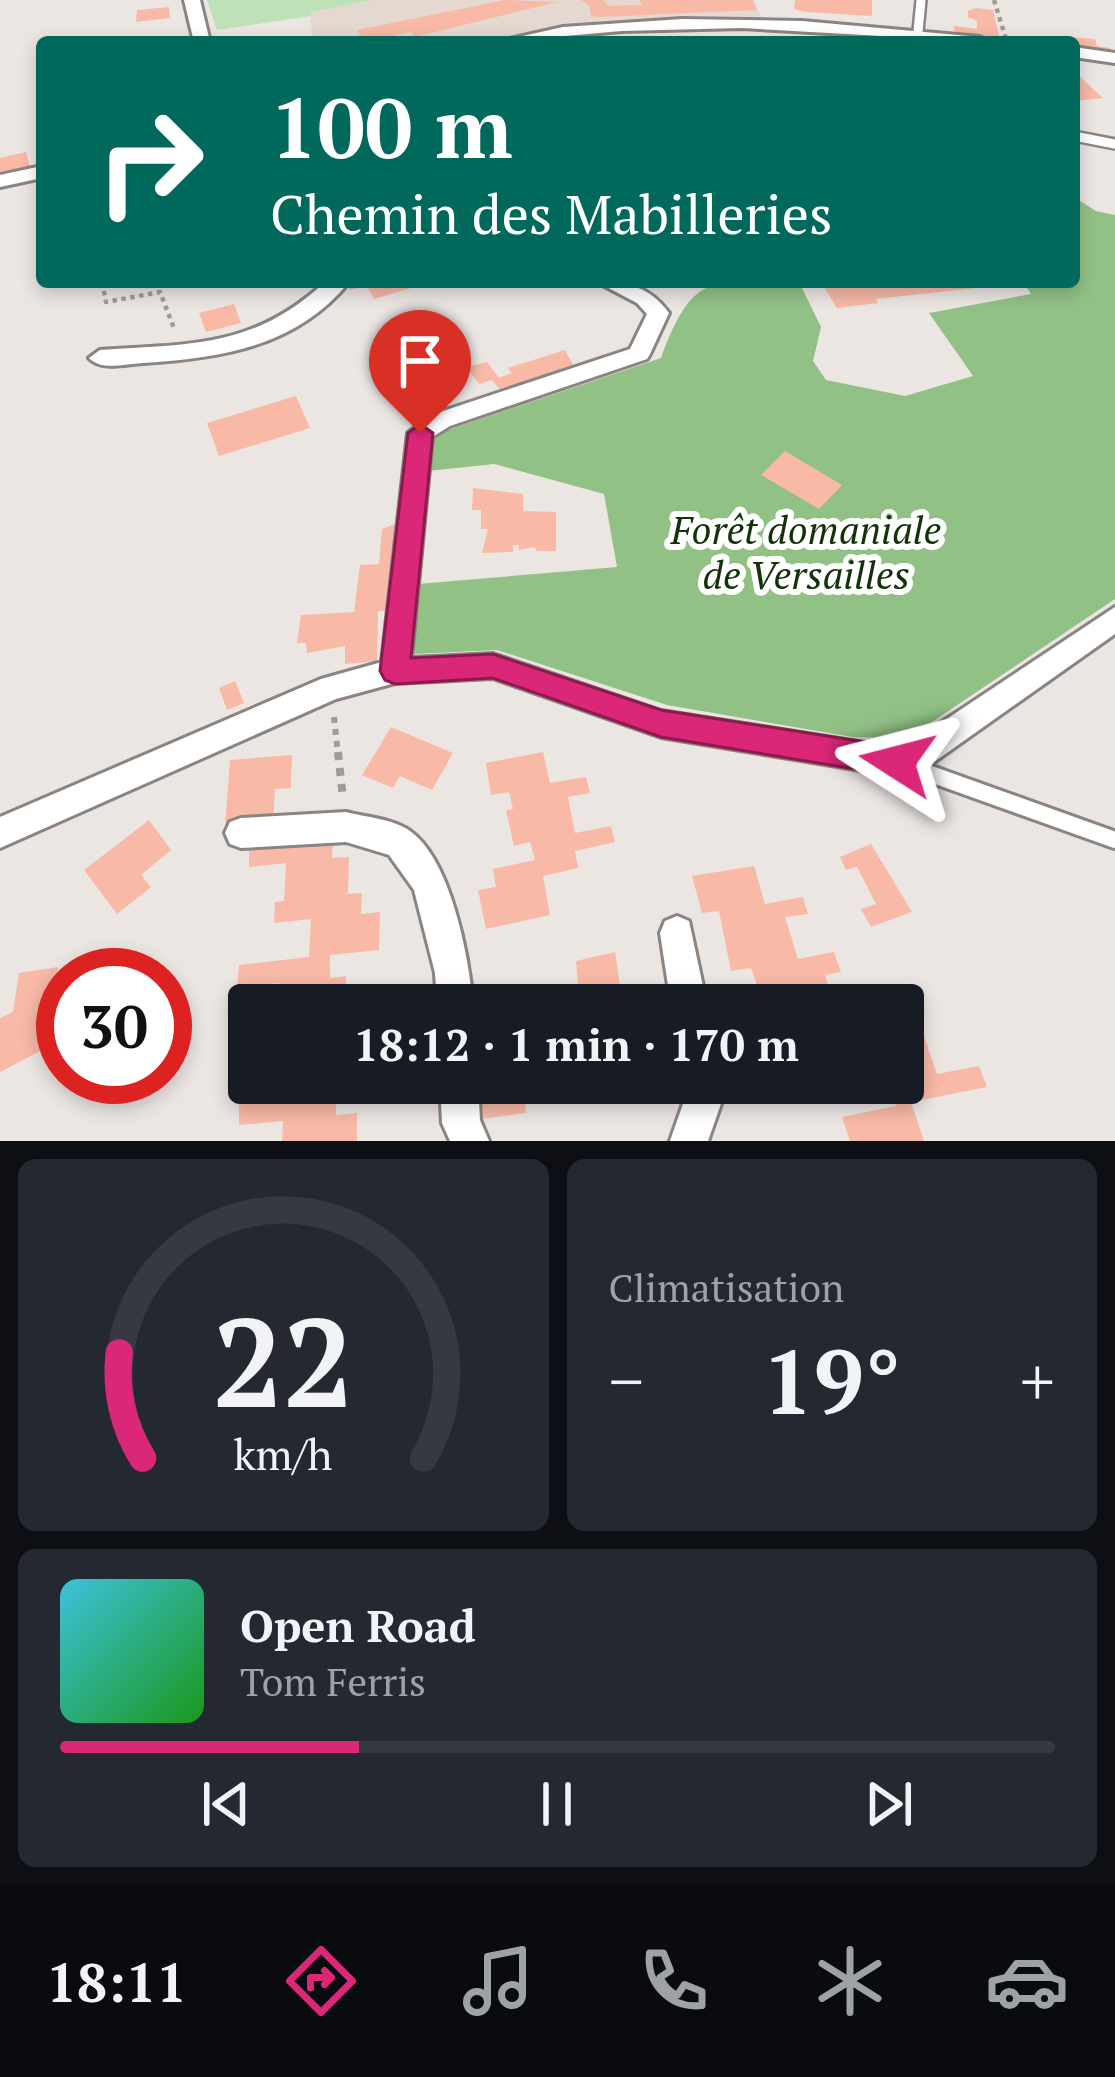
<!DOCTYPE html>
<html lang="fr">
<head>
<meta charset="utf-8">
<style>
	:root { --surface:#171b24; --page:#242831; --text:#f1f3f6; --muted:#9ea1a6; --line:#363941; --accent:#db2777 }
	body { margin:0; font-family:"PT Serif",serif; background:var(--page); color:var(--text); height:100vh; display:flex; flex-direction:column; font-size:45px; white-space:nowrap }
	* { box-sizing:border-box; margin:0 }
	p { font-size:39px; color:var(--muted) }
	.icon { flex:none; width:66px; height:66px; fill:none; stroke:currentColor; stroke-width:2; stroke-linecap:round; stroke-linejoin:round }
	.map { position:relative; height:1141px; overflow:hidden }
	.panel { display:flex; flex-direction:column; gap:18px; padding:18px; background:#0d0f14; flex:1 }
	.panel>* { flex:none }
	.hud { position:absolute; left:36px; top:36px; width:1044px; height:252px; border-radius:12px; box-shadow:0 6px 18px #0003; background:#00695c; color:#fff; overflow:hidden }
	.speed { position:absolute; left:36px; top:948px; display:flex; gap:24px; font-size:60px; font-weight:700; text-align:center }
	.speed>* { display:grid; place-content:center; width:156px; height:156px; border-radius:50%; background:var(--surface); box-shadow:0 6px 18px #0003; line-height:1 }
	.speed .limit { border:18px solid #d22; background:#fff; color:#111 }
	.pin { position:absolute; display:grid; place-items:center; width:102px; height:102px; color:#fff; margin:-123px -51px; border-radius:50% 50% 50% 0; rotate:-45deg; box-shadow:0 0 12px #0007 }
	.pin .icon { rotate:45deg }
	.me { position:absolute; width:132px; margin:-66px; rotate:279deg; stroke-linejoin:round; filter:drop-shadow(0 0 9px #0008) }
	.turn { display:flex; align-items:center; gap:42px; height:252px; padding:0 36px; font-size:54px }
	.turn .icon { width:156px; height:156px; stroke-width:2.5 }
	.turn b { display:block; font-size:84px; line-height:102px }
	.big { font-size:90px; font-weight:700; line-height:1.1 }
	.panel .tile { flex:1; display:flex; flex-direction:column; justify-content:center; gap:18px; min-width:0; padding:0 42px; border-radius:18px; background:var(--page) }
	.panel .dial { align-items:center; gap:0 }
	.dial svg { height:312px; overflow:visible; fill:none; stroke:var(--line); stroke-width:7; stroke-linecap:round; text-anchor:middle }
	.dial text { fill:var(--text); stroke:none }
	.song { display:flex; align-items:center; gap:36px }
	.cover { width:144px; height:144px; border-radius:18px; background:linear-gradient(135deg,hsl(190 70% 55%),hsl(120 70% 35%)) }
	.played { height:12px; border-radius:6px; background:linear-gradient(90deg,var(--accent) 30%,var(--line) 30%) }
	.keys { display:flex; justify-content:space-around; direction:ltr }
	.heat { display:flex; justify-content:space-between; align-items:center; font-size:66px; direction:ltr }
	.panel .tiles { flex:1; display:grid; gap:18px; grid-template-columns:1fr 1fr }
	.tile:last-child { grid-column:span 2 }
	.trip { position:absolute; left:228px; top:984px; width:696px; height:120px; border-radius:12px; background:var(--surface); box-shadow:0 6px 18px #0003; font-weight:700; line-height:120px; text-align:center }
	.dock { display:flex; height:192px; justify-content:space-around; align-items:center; background:#090b0e; color:var(--muted) }
	.dock .icon { width:84px; height:84px }
	.dock .active { color:var(--accent) }
	.dock b { font-size:54px; color:var(--text) }
	.map>svg:first-child { display:block }
</style>
</head>
<body>
<div class="map">
<svg width="1115" height="1141" viewBox="0 0 1115 1141">
	<rect width="100%" height="100%" fill="#ece6e3"/>
	<!-- built -->
	<path fill="#e5d8d1" d="M 373,0 L 754,0 L 762,19 L 591,25 L 473,42 L 319,42 L 312,34 L 310,12 Z"/>
	<!-- green -->
	<path fill="#bfe1b7" d="M 207,0 L 373,0 L 311,12 L 311,16 L 217,30 Z"/>
	<!-- forest -->
	<path fill="#92c186" d="M 1074,197 L 1096,211 L 1115,215 L 1115,599 L 908,738 L 852,737 L 667,705 L 497,650 L 414,654 L 418,584 L 617,567 L 604,494 L 494,464 L 428,471 L 433,435 L 661,358 C 694,268 713,282 799,282 L 821,327 L 813,361 L 826,380 L 905,396 L 973,376 L 929,313 L 1031,294 L 1023,282 L 1074,282 Z"/>
	<!-- building -->
	<path fill="#f8b9a7" d="M 505,0 L 557,2 L 415,37 L 411,32 L 383,38 L 386,42 L 365,42 L 357,30 Z
		M 581,0 L 603,0 L 609,6 L 642,5 L 640,0 L 753,0 L 757,10 L 601,17 L 591,16 L 589,5 Z
		M 795,0 L 872,0 L 872,16 L 806,12 L 794,9 Z
		M 169,7 L 170,18 L 136,22 L 137,10 Z
		M 976,8 L 993,10 L 1000,40 L 955,35 L 954,26 L 977,29 L 977,21 L 968,17 L 968,11 Z
		M 1053,36 L 1095,39 L 1097,46 L 1110,48 L 1113,54 L 1074,50 L 1074,42 L 1055,42 Z
		M 1074,71 L 1091,87 L 1103,98 L 1074,101 Z
		M 26,152 L 30,167 L 0,173 L 0,158 Z
		M 355,282 L 407,282 L 411,288 L 374,299 L 367,286 L 350,290 L 347,284 Z
		M 821,282 L 980,282 L 984,287 L 876,299 L 878,303 L 837,308 Z
		M 234,304 L 241,323 L 206,332 L 199,313 Z
		M 565,350 L 573,365 L 501,391 L 492,380 L 479,384 L 467,367 L 487,362 L 499,378 L 512,373 L 508,368 Z
		M 296,396 L 310,428 L 219,456 L 207,423 Z
		M 785,451 L 842,485 L 819,509 L 761,475 Z
		M 473,488 L 523,494 L 523,511 L 556,512 L 556,551 L 536,551 L 535,547 L 519,550 L 519,545 L 513,545 L 513,552 L 482,553 L 488,529 L 481,529 L 481,510 L 472,510 Z
		M 397,523 L 387,611 L 378,611 L 377,661 L 345,664 L 345,646 L 307,653 L 306,643 L 297,643 L 301,615 L 354,612 L 360,565 L 379,564 L 382,529 Z
		M 235,681 L 244,703 L 227,710 L 219,688 Z
		M 391,727 L 453,753 L 432,790 L 400,776 L 393,788 L 362,775 Z
		M 543,752 L 550,783 L 586,777 L 590,793 L 568,797 L 575,833 L 611,826 L 615,842 L 575,851 L 578,868 L 543,876 L 550,915 L 486,929 L 478,890 L 496,887 L 493,869 L 535,860 L 530,842 L 514,846 L 506,810 L 513,809 L 509,792 L 491,795 L 486,763 Z
		M 292,755 L 291,788 L 275,789 L 273,823 L 225,828 L 230,760 Z
		M 149,820 L 171,850 L 141,875 L 151,887 L 117,914 L 84,870 Z
		M 333,841 L 332,858 L 349,857 L 348,894 L 362,893 L 361,914 L 380,912 L 379,950 L 330,955 L 330,978 L 346,976 L 346,1005 L 278,1005 L 279,983 L 237,988 L 239,965 L 309,957 L 311,919 L 274,923 L 275,902 L 284,901 L 286,863 L 249,867 L 249,848 Z
		M 871,844 L 912,912 L 871,927 L 861,909 L 876,904 L 857,867 L 846,870 L 840,857 Z
		M 754,866 L 765,904 L 803,897 L 808,914 L 785,917 L 798,959 L 834,952 L 841,972 L 825,975 L 834,1005 L 764,1005 L 751,968 L 731,971 L 719,911 L 702,913 L 692,876 Z
		M 615,952 L 621,992 L 660,986 L 663,1005 L 580,1005 L 576,961 Z
		M 58,967 L 50,1046 L 0,1072 L 0,1018 L 13,1012 L 19,973 Z
		M 921,1027 L 937,1074 L 979,1066 L 987,1087 L 911,1102 L 924,1141 L 850,1141 L 842,1117 L 896,1106 L 889,1083 L 903,1083 L 903,1030 Z
		M 279,1083 L 351,1083 L 351,1089 L 336,1092 L 336,1115 L 357,1113 L 357,1141 L 282,1141 L 283,1121 L 239,1125 L 239,1102 L 278,1097 Z
		M 479,1083 L 545,1083 L 546,1090 L 524,1092 L 526,1113 L 481,1119 Z"/>
	<g fill="none" stroke-linecap="round" stroke-linejoin="round">
		<!-- lane-far1 casing -->
		<g stroke="#8a8582" stroke-width="14">
			<path id="lane-far1" d="M 917,42 L 921,0
				M 1074,136 L 1115,144"/>
		</g>
		<!-- lane casing -->
		<g stroke="#8a8582" stroke-width="22">
			<path id="lane" d="M 900,763 L 1115,840"/>
		</g>
		<!-- street casing -->
		<g stroke="#8a8582" stroke-width="6">
			<path id="street" d="M 184,0 L 200,0 L 210,42 L 194,42 Z
				M 682,19 L 802,21 L 980,37 L 988,42 L 742,28 L 622,31 L 496,42 L 563,27 Z
				M 1074,47 L 1115,53 L 1115,63 L 1074,57 Z
				M 42,166 L 42,178 L 0,187 L 0,175 Z
				M 325,282 L 349,282 C 296,347 221,358 143,363 C 125,364 101,371 89,358 L 100,350 C 191,344 254,348 325,282 Z
				M 597,282 C 629,282 650,287 669,313 L 650,354 L 647,359 L 450,426 L 432,437 L 411,658 L 493,654 L 661,711 L 897,748 L 912,742 L 1115,607 L 1115,634 L 934,762 L 897,776 L 661,737 L 493,678 L 395,683 L 336,699 L 0,848 L 0,817 L 321,679 L 382,662 L 408,433 L 434,414 L 630,349 L 647,314 L 637,303 Z
				M 346,812 C 365,817 394,819 410,831 C 451,860 469,957 473,1005 L 437,1005 L 435,973 L 414,890 L 389,855 L 346,842 L 241,848 L 230,844 L 225,833 L 230,822 L 241,818 Z
				M 677,916 L 689,921 L 707,1005 L 671,1005 L 660,933 L 665,921 Z
				M 440,1083 L 478,1083 L 480,1120 L 489,1141 L 450,1141 L 442,1123 Z
				M 683,1083 L 721,1083 L 723,1098 L 708,1141 L 670,1141 L 685,1098 Z"/>
		</g>
		<!-- path-far2 -->
		<path stroke="#9f9b98" stroke-width="4.5" stroke-dasharray="4.5 4.5" stroke-linecap="butt" d="M 994,0 L 1007,42
			M 102,282 L 106,302 L 160,292 L 175,331"/>
		<!-- path-far1 -->
		<path stroke="#9f9b98" stroke-width="6" stroke-dasharray="6 6" stroke-linecap="butt" d="M 334,717 L 338,755"/>
		<!-- path -->
		<path stroke="#9f9b98" stroke-width="8" stroke-dasharray="8 8" stroke-linecap="butt" d="M 338,752 L 343,799"/>
		<!-- lane-far1 -->
		<use href="#lane-far1" stroke="#fff" stroke-width="9"/>
		<!-- lane -->
		<use href="#lane" stroke="#fff" stroke-width="16"/>
		<!-- street -->
		<use href="#street" fill="#fff" fill-rule="evenodd"/>
	</g>
	<!-- route -->
	<path fill="#db2777" stroke="#8e194d" stroke-width="3" d="M 420,424 L 433,433 L 411,658 L 493,654 L 661,710 L 897,747 L 908,752 L 913,762 L 908,772 L 897,776 L 661,737 L 493,678 L 395,684 L 385,680 L 380,671 L 408,433 Z"/>
	<g text-anchor="middle" stroke-width="12" stroke-linejoin="round" paint-order="stroke">
		<!-- park labels -->
		<g font-size="39" font-style="italic" fill="#123209" stroke="#fff">
			<text x="806" y="544">Forêt domaniale<tspan x="806" dy="45">de Versailles</tspan></text>
		</g>
	</g>
</svg>
<div class="speed"><div class="limit">30</div></div>
<div class="pin" style="left:420px;top:433px;background:#d93025"><svg class="icon" aria-label="arrive" viewBox="0 0 24 24"><path d="M6 21V4h12l-3 4 3 4H6"/></svg></div>
<svg class="me" style="left:897px;top:762px" viewBox="-20 -20 40 40"><path d="M0-17L14 15 0 8-14 15z" fill="#db2777" stroke="#fff" stroke-width="4"/></svg>
<div class="trip">18:12 · 1 min · 170 m</div>
<div class="hud">
<div class="turn"><svg class="icon" aria-label="right" viewBox="0 0 24 24"><path d="M7 20v-9h11M14 6l5 5-5 5"/></svg><div><b>100 m</b>Chemin des Mabilleries</div></div>
</div>
</div>
<section class="panel">
<div class="tiles">
<div class="tile dial"><svg viewBox="0 0 100 80">
<path d="M14 69A42 42 0 1 1 86 69"/>
<path d="M14 69A42 42 0 0 1 8 42" stroke="#db2777"/>
<text x="50" y="56" font-size="32" font-weight="700">22</text>
<text x="50" y="72" font-size="11">km/h</text>
</svg></div>
<div class="tile"><p>Climatisation</p>
<div class="heat"><a>−</a><b class="big">19°</b><a>+</a></div>
</div>
<div class="tile">
<div class="song"><i class="cover"></i><div><b>Open Road</b><p>Tom Ferris</p></div></div>
<div class="played"></div>
<div class="keys"><svg class="icon" aria-label="previous" viewBox="0 0 24 24"><path d="M18 5L8 12l10 7zM5 5v14"/></svg><svg class="icon" aria-label="pause" viewBox="0 0 24 24"><path d="M8 5v14M16 5v14"/></svg><svg class="icon" aria-label="next" viewBox="0 0 24 24"><path d="M6 5l10 7-10 7zM19 5v14"/></svg></div>
</div>
</div>
</section>
<nav class="dock">
<b>18:11</b>
<svg class="icon active" aria-label="directions" viewBox="0 0 24 24"><path d="M12 3l9 9-9 9-9-9zM9 14v-3h6M13 9l2 2-2 2"/></svg>
<svg class="icon" aria-label="music" viewBox="0 0 24 24"><path d="M9 18V5l10-2v13"/><circle cx="6" cy="18" r="3"/><circle cx="16" cy="16" r="3"/></svg>
<svg class="icon" aria-label="phone" viewBox="0 0 24 24"><path d="M5 4h4l2 5-3 2q2 4 5 5l2-3 5 2v4C11 20 4 13 5 4z"/></svg>
<svg class="icon" aria-label="climate" viewBox="0 0 24 24"><path d="M12 3v18M4 7l16 10M4 17L20 7"/></svg>
<svg class="icon" aria-label="car" viewBox="0 0 24 24"><path d="M5 17H2v-5l4-1 3-4h7l3 4 3 1v5h-3M9 17h6M6 11h13"/><circle cx="7" cy="17" r="2"/><circle cx="17" cy="17" r="2"/></svg>
</nav>
</body>
</html>
